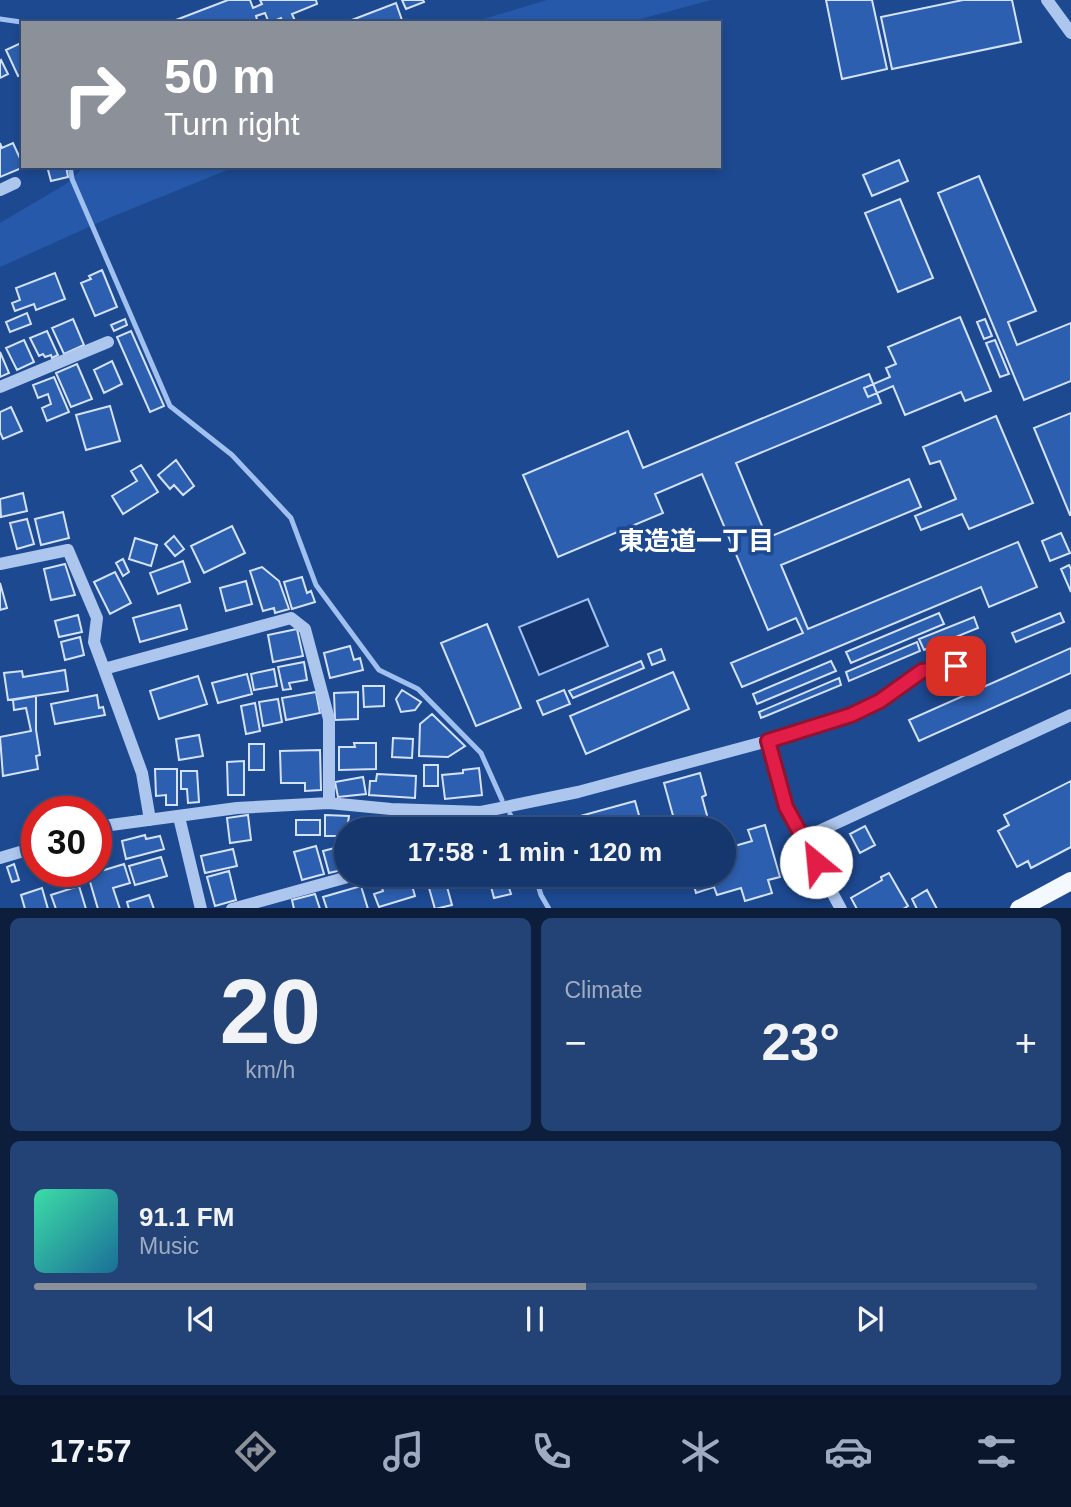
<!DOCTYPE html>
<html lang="en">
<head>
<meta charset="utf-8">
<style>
	:root { --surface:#16376d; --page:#234275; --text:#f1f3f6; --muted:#9eacc2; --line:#355180; --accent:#8c9099 }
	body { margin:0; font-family:Arial,"Noto Sans JP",sans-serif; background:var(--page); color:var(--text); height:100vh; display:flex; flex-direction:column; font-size:26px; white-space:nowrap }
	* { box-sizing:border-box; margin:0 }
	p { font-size:23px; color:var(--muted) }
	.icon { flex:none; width:38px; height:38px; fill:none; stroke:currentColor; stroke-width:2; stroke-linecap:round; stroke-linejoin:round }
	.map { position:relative; height:908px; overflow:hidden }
	.panel { display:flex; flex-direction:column; gap:10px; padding:10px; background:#0c1e3c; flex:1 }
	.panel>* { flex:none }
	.hud { position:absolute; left:21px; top:21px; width:700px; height:147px; border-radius:0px; box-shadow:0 4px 10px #0003,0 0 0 2px var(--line); background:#8c9099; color:#fff; overflow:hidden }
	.speed { position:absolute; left:21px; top:796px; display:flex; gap:14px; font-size:35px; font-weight:700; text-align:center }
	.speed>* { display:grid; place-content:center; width:91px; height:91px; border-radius:50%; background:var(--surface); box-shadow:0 4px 10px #0003,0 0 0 2px var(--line); line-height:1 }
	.speed .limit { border:10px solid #d22; background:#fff; color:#111 }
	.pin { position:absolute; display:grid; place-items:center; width:60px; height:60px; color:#fff; margin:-30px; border-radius:14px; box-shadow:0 4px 10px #0006 }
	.me { position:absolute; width:77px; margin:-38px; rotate:332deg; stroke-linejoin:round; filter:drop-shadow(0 0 5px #0008) }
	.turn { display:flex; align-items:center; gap:24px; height:147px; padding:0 28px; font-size:32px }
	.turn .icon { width:91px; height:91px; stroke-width:2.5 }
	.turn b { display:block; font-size:49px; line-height:60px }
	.big { font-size:52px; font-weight:600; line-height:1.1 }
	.panel .card { flex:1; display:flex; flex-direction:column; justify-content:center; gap:10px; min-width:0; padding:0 24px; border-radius:10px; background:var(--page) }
	.panel .dial { align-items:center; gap:0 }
	.dial b { font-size:91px; line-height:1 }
	.song { display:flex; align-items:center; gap:21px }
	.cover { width:84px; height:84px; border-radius:10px; background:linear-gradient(135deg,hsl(160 70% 55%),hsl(200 70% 35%)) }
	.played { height:7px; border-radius:4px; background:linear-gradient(90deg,var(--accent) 55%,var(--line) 55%) }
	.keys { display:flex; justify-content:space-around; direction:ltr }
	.heat { display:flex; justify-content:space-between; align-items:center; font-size:38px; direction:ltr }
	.panel .tiles { flex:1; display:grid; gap:10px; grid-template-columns:1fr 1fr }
	.card:last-child { grid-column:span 2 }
	.trip { position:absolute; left:334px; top:817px; width:402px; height:70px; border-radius:35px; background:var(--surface); box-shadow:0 4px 10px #0003,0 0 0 2px var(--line); font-weight:600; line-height:70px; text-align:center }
	.tabs { display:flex; height:112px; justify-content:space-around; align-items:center; background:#09162c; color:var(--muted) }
	.tabs .icon { width:49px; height:49px }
	.tabs .on { color:var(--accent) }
	.tabs b { font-size:32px; color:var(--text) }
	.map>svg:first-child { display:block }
</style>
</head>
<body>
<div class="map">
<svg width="1071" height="909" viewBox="0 0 1071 909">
	<rect width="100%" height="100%" fill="#1d4991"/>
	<!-- green -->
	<path fill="#2659aa" d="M 547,0 L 711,0 L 626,23 L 470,23 Z
		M 88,166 L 237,166 L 109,218 L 0,267 L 0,223 L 66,184 L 82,169 Z"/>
	<!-- water -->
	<path fill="#143570" stroke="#a0c0f0" stroke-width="2" d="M 588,599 L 608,646 L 539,675 L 519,627 Z"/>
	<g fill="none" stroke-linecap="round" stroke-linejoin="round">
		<!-- stream -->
		<path stroke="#a0c0f0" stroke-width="5" d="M 0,19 L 28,23
			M 70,166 L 72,179 L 170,406 L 232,455 L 291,518 L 316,585 L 379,670 L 418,689 L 481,753 L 502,800
			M 510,814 L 517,830
			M 535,875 L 541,895 L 549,909"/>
	</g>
	<!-- building -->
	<path fill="#2c5faf" stroke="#d3e2fa" stroke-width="2" d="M 228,0 L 250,0 L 253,8 L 262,4 L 260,0 L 316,0 L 317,4 L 292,14 L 296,23 L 283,23 L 281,18 L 269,23 L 265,13 L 256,16 L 258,23 L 168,23 Z
		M 402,0 L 423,0 L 424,2 L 406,9 Z
		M 826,0 L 872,0 L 887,69 L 842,79 Z
		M 963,0 L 1012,0 L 1021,42 L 892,69 L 881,17 Z
		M 396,3 L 403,23 L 344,23 Z
		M 23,42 L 23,74 L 18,76 L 6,50 Z
		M 1,60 L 8,74 L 0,78 L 0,61 Z
		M 0,143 L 2,148 L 13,143 L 24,167 L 0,177 Z
		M 899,160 L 908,181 L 872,196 L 863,175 Z
		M 47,166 L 66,166 L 68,177 L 51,181 Z
		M 979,176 L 1036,311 L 1008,322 L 1017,345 L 1071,323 L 1071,381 L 1024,400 L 938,193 Z
		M 900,199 L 933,278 L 898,292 L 865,213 Z
		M 102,270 L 117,307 L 95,316 L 81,283 L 91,279 L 89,276 Z
		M 55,273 L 65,299 L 36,310 L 34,304 L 15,311 L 12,303 L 20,300 L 16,288 Z
		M 27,313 L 31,324 L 10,332 L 6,322 Z
		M 960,317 L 991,391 L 965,401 L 961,392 L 905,415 L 893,386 L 868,397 L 864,388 L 890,377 L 886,368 L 896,364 L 888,347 Z
		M 73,319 L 84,345 L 64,354 L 52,328 Z
		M 125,319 L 127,325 L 114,331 L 111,325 Z
		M 985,319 L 992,336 L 984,339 L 977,322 Z
		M 47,331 L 58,355 L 52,358 L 51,355 L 45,357 L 43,354 L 39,356 L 30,338 Z
		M 131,331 L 164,406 L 150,412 L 117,337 Z
		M 24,340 L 34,362 L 17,370 L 6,348 Z
		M 995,340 L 1009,374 L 1000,377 L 986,343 Z
		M 0,352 L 9,373 L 0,377 Z
		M 112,361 L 122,384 L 104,393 L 94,370 Z
		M 77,364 L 92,399 L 71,407 L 56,373 Z
		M 869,374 L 881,403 L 736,463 L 767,538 L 909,479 L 921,507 L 781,565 L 808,629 L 1018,542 L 1037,587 L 989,607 L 981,587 L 742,687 L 731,663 L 803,633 L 796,618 L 768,630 L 702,474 L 655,494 L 663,513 L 558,557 L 523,475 L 628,431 L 643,468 Z
		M 54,377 L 69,412 L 47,421 L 42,408 L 51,404 L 48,394 L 38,398 L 33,385 Z
		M 110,406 L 120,441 L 86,450 L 76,415 Z
		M 11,407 L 22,431 L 3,439 L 0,432 L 0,412 Z
		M 1071,413 L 1071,515 L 1070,515 L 1034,428 Z
		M 996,416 L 1033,503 L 969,529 L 962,514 L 921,530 L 915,516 L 956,499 L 940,461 L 930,464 L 923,447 Z
		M 176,460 L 194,486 L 183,495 L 174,485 L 170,489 L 158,475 Z
		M 141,465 L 158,492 L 123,514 L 112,496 L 137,481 L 131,471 Z
		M 23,493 L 27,511 L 1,517 L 0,499 Z
		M 63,512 L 69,538 L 41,545 L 35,519 Z
		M 27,519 L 34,544 L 17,549 L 10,523 Z
		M 232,526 L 245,553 L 204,573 L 191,546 Z
		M 1061,533 L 1070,553 L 1050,561 L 1042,541 Z
		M 174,536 L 184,549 L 175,556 L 165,544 Z
		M 135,538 L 157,545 L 151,566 L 129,559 Z
		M 123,559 L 129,572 L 123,576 L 116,563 Z
		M 183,561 L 190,582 L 158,594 L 150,573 Z
		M 65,564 L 75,595 L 51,600 L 44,569 Z
		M 1069,565 L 1071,569 L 1071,592 L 1061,569 Z
		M 262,567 L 279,581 L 289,609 L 275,613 L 274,608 L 263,611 L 250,571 Z
		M 115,572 L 131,603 L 110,614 L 94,582 Z
		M 302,577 L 307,593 L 311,591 L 315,602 L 292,609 L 284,582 Z
		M 246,581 L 252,604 L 226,611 L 220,588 Z
		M 0,583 L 7,608 L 0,610 Z
		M 180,605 L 187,629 L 140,642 L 133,618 Z
		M 939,613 L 944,624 L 851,663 L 846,652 Z
		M 1060,613 L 1064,622 L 1016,642 L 1012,633 Z
		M 78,615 L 82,632 L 59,637 L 55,621 Z
		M 974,617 L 978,628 L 924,650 L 919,639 Z
		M 487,624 L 521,708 L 476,726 L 441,643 Z
		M 297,629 L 303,656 L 273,662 L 268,635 Z
		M 80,637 L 84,655 L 65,660 L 61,642 Z
		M 917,642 L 920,651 L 849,681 L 846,672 Z
		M 350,646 L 354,660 L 360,658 L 363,670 L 330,678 L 324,653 Z
		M 1071,648 L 1071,673 L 919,741 L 909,720 Z
		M 661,649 L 665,660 L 652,665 L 648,654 Z
		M 641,661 L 644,668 L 573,698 L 569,691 Z
		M 831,661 L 836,671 L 757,704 L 753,694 Z
		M 304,662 L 307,680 L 289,683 L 291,689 L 283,690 L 278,667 Z
		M 274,669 L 277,686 L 254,690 L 251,674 Z
		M 65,670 L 68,691 L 8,700 L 4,673 L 22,671 L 23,677 Z
		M 673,672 L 689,709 L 586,754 L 570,716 Z
		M 247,674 L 252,694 L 218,703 L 212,683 Z
		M 198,676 L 207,704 L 159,719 L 150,691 Z
		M 839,678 L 841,685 L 761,718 L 759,712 Z
		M 363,686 L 384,686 L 384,706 L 364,707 Z
		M 402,690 L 421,702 L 415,710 L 401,712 L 396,699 Z
		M 564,690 L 570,704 L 543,715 L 537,701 Z
		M 316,692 L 320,713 L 286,720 L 282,698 Z
		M 358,692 L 358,719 L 335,720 L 334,693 Z
		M 97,695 L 99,708 L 103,707 L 105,715 L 55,724 L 51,704 Z
		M 36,696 L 36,730 L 40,755 L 36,756 L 38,769 L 3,776 L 0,737 L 31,731 L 26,708 L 14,710 L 13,700 Z
		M 278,699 L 282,722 L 263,726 L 259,702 Z
		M 255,703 L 260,731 L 246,734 L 241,706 Z
		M 432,714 L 465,746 L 448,757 L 419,756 L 420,724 Z
		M 199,735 L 203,756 L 179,760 L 176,739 Z
		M 393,738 L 413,739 L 412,758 L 392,757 Z
		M 354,743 L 376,743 L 376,769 L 339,770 L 339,747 L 355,747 Z
		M 249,744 L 264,744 L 264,770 L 249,770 Z
		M 320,750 L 321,790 L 305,791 L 305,783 L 281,783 L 280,751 Z
		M 244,761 L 244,795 L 228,795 L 227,762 Z
		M 424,765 L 438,765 L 438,786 L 424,786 Z
		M 479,768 L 482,795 L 445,799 L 442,775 L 463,773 L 463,770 Z
		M 155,769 L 177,769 L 177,805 L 166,805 L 166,795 L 156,796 Z
		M 181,771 L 197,771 L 199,802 L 188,803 L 187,789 L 181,789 Z
		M 700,773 L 706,795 L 702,797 L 711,830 L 677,830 L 664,783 Z
		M 377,774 L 416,776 L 415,798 L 369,795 L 370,781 L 376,781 Z
		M 363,777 L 366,794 L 338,797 L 335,782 Z
		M 1071,781 L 1071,847 L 1031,868 L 1028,861 L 1017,867 L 998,831 L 1009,825 L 1004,815 Z
		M 635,801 L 642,826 L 631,830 L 557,830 L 555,823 Z
		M 248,815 L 251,840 L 230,843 L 227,818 Z
		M 325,815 L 349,816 L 346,836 L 325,836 Z
		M 506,818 L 511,830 L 491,830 L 490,825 Z
		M 296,820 L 320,820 L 320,835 L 296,835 Z
		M 765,825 L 780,877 L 768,880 L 772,893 L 745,901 L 741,888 L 717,895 L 714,887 L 696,893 L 691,875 L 724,875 L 724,849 L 752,841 L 748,830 Z
		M 865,826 L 875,845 L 860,853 L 850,834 Z
		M 145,835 L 146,839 L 160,836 L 164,849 L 126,859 L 122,841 Z
		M 842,839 L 850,857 L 838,863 L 830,846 Z
		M 346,845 L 346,869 L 329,873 L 323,851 Z
		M 316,846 L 324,874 L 302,880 L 294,852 Z
		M 233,849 L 237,866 L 205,873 L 201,856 Z
		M 161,857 L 167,876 L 135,885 L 129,866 Z
		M 14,864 L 19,880 L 12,882 L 7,867 Z
		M 124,864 L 130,883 L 113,888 L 120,909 L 98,909 L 88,875 Z
		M 229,871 L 236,900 L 215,906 L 207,877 Z
		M 889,873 L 908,906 L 903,909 L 857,909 L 851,898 L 882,880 L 881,877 Z
		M 393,875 L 409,875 L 415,896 L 379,907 L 374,894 L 383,891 L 379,879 Z
		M 505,875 L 511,894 L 494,898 L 489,879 Z
		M 517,875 L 527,875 L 530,883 L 522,886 Z
		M 446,883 L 452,905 L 435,909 L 429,888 Z
		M 79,886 L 86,909 L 56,909 L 51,895 Z
		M 361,886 L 368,909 L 327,909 L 323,897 Z
		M 42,888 L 48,909 L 25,909 L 21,895 Z
		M 927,890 L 937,909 L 917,909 L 912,899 Z
		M 315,894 L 320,909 L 294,909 L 292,900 Z
		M 149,895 L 154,909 L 129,909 L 127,902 Z"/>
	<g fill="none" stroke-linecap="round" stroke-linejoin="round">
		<!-- minor -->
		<path stroke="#adc6ee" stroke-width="12" d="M 1047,0 L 1071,33
			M 0,190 L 15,183
			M 0,387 L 108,342
			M 0,564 L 68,550 L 97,618 L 94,642 L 104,669 L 291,618 L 305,629 L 329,719 L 329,803
			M 104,669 L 142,773 L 150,820
			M 768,741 L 786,807 L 841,909
			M 179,817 L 201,909
			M 96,827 L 237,808 L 329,803 L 391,809 L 481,812 L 578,792 L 768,741 L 851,715 L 880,701 L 922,671 L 956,666
			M 804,838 L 1071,715
			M 0,858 L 37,847
			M 232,909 L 355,875"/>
		<!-- major -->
		<path stroke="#f4f8ff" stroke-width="18" d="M 1019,909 L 1071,881"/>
	</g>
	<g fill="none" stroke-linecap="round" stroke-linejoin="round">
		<!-- route casing -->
		<g stroke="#92132f" stroke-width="18">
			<path id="route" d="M 816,862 L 786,807 L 768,741 L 851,715 L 880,701 L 922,671 L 956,666"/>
		</g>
		<!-- route -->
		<use href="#route" stroke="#e11d48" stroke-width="12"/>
	</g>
	<g text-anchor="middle" stroke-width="7" stroke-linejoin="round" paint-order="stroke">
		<!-- neighbourhood labels -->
		<g font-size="26" font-weight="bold" fill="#fff" stroke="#1d4991">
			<text x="696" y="550">東造道一丁目</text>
		</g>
	</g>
</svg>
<div class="speed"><div class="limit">30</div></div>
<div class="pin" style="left:956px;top:666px;background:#d93025"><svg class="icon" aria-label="arrive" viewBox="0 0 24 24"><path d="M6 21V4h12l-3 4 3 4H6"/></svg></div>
<svg class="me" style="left:816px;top:862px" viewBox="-20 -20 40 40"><circle r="19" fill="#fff"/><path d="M0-13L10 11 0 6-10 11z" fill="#e11d48"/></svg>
<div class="trip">17:58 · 1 min · 120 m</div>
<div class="hud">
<div class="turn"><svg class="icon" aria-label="right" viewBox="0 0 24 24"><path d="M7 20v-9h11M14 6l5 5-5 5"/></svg><div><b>50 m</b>Turn right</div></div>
</div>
</div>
<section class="panel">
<div class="tiles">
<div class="card dial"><b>20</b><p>km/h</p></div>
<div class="card"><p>Climate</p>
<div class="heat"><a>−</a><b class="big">23°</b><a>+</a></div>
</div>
<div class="card">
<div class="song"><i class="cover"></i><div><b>91.1 FM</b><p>Music</p></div></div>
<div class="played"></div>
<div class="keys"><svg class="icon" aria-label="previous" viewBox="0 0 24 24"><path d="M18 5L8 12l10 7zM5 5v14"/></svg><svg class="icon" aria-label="pause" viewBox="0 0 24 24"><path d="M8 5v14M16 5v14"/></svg><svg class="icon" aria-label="next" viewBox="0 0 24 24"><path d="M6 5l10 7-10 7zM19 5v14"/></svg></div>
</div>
</div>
</section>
<nav class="tabs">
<b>17:57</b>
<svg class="icon on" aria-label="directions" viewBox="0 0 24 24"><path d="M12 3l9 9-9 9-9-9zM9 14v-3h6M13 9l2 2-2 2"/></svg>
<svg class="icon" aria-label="music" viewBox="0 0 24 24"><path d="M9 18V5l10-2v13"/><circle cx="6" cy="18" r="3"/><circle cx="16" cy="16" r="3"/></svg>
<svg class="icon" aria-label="phone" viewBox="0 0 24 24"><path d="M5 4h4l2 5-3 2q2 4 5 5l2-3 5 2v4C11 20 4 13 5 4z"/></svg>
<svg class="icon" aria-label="climate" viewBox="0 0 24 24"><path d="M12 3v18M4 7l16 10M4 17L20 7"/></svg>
<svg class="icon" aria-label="car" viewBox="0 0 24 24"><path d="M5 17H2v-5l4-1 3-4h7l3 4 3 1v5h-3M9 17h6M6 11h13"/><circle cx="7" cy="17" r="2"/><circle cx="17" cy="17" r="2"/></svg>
<svg class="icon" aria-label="filters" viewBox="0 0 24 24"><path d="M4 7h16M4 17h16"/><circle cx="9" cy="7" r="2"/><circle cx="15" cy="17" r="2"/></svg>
</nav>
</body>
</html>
